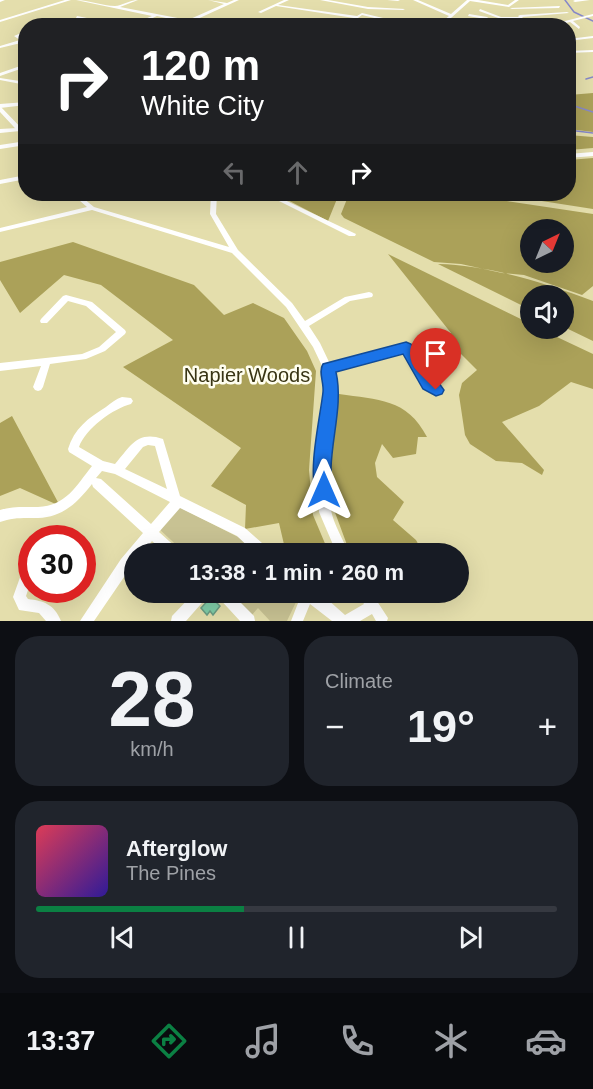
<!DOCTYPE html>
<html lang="en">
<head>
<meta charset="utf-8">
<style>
	:root { --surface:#171b24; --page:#20242c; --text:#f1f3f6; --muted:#9ea1a6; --line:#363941; --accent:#0b8043 }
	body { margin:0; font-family:Helvetica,sans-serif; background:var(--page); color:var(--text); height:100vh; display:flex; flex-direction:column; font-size:22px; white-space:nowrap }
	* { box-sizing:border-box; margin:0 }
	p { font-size:20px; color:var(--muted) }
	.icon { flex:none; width:33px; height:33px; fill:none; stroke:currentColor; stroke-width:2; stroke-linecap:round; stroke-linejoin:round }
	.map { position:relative; height:621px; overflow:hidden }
	.side { display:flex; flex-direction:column; gap:15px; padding:15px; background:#0d0f14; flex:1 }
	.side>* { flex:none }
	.hud { position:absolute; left:18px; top:18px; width:558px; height:183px; border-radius:24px; box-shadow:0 6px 24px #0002; background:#202124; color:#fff; overflow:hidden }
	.needle { width:39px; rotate:43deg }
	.fabs { position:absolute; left:520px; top:219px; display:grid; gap:12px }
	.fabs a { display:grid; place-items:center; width:54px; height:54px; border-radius:50%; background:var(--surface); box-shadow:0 6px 24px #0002; font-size:30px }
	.speed { position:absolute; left:18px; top:525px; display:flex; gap:12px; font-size:30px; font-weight:700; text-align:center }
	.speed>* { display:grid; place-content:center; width:78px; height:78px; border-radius:50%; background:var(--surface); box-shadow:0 6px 24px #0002; line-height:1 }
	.speed .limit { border:9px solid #d22; background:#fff; color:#111 }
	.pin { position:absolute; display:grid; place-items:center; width:51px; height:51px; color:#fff; margin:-62px -26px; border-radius:50% 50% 50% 0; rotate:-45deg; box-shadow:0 0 6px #0007 }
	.pin .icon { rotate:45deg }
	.me { position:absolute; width:66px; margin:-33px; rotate:0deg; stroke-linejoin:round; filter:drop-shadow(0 0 4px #0008) }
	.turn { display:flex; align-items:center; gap:21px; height:126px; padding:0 24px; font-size:27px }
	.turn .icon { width:78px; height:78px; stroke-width:2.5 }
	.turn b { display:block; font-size:42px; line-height:51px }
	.lanes { display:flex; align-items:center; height:57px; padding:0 24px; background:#0003; justify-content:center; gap:30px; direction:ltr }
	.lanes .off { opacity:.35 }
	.big { font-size:45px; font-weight:800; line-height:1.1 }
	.side .card { flex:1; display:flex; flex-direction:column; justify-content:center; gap:9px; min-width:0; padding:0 21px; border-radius:24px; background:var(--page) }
	.side .dial { align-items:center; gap:0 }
	.dial b { font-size:78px; line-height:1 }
	.song { display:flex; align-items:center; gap:18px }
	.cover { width:72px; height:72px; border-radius:9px; background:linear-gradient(135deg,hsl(350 70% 55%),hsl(250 70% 35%)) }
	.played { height:6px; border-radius:3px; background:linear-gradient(90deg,var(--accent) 40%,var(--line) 40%) }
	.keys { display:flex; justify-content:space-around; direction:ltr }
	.heat { display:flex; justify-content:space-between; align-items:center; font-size:33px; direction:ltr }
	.side .tiles { flex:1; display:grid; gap:15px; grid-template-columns:1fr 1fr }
	.card:last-child { grid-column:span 2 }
	.trip { position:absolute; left:124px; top:543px; width:345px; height:60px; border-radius:30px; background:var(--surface); box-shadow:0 6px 24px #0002; font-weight:800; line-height:60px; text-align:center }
	.tabs { display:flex; height:96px; justify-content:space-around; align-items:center; background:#090b0e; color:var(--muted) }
	.tabs .icon { width:42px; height:42px }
	.tabs .selected { color:var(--accent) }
	.tabs b { font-size:27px; color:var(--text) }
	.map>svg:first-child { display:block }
</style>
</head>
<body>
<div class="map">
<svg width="593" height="621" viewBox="0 0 593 621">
	<rect width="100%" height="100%" fill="#e4deac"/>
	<!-- green -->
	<path fill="#c8c293" d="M 179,507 L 244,540 L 258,553 L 185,553 L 158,528 Z
		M 241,592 L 292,593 L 296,595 L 296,602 L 287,621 L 270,621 L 258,608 L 251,616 L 236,601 Z"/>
	<!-- forest -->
	<path fill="#aba159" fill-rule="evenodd" d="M 593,93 L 593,132 L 569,129 L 569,95 Z
		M 568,135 L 593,137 L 593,148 L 569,150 Z
		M 593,158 L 593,209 L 497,194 L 568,194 L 569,160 Z
		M 276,194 L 283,194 L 292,199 L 339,194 L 328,221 Z
		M 349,194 L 459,194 L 593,214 L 593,286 L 582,295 L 524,275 L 502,273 L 461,264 L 434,262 L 344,218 L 341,214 ZM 531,230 L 564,230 L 564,262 L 531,262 Z
		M 73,242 L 194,285 L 224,315 L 253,303 L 284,318 L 307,351 L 316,371 L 309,470 L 313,515 L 329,553 L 286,553 L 279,523 L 245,529 L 246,505 L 211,486 L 241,448 L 123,367 L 173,340 L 101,285 L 64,275 L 20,313 L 0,280 L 0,262 Z
		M 388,254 L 531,324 L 531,328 L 540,329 L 593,354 L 593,389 L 571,382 L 539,406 L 502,422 L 544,470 L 542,475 L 522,463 L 496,461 L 470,444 L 465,435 L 459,395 L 462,383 L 477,370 L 440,333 L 451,333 Z
		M 438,264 C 489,265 545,283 593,301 L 593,341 L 564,327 L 564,296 L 531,296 L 531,310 Z
		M 339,394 C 378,400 407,398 427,437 L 418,437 L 416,454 L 393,458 L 382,444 L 375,463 L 377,477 L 404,502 L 393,520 L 416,540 L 423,553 L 350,553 L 333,507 L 329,466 Z
		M 12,416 L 60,506 L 20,488 L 0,496 L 0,423 Z"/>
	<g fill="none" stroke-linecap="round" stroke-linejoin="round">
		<!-- stream -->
		<path stroke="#8688c8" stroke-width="1.5" d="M 565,0 L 574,12 L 593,21
			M 586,79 L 593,77
			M 568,104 L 593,112
			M 568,130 L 593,133"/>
	</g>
	<!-- building -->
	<path fill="#80cea8" stroke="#6b9d84" stroke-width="1.5" d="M 211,597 L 220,606 L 213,615 L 210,611 L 207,615 L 201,608 Z"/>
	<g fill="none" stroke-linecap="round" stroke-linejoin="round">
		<!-- minor -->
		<path fill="#fff" fill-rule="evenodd" d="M 0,0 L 5,0 L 0,2 Z
			M 65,0 L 71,0 L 0,22 L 0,20 Z
			M 76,0 C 89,0 102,6 115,6 C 122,6 129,0 138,0 L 120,7 L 188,20 L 224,4 L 208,0 L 227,3 L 234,0 L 239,0 L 193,21 L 213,26 L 202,26 L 157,16 L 135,26 L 128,26 L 152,16 Z
			M 284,0 L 289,0 L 278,5 L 357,16 L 362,13 L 417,26 L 408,26 L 362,15 L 347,26 L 342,26 L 354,18 L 276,6 L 261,13 L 258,12 Z
			M 320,0 L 328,0 L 368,7 L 405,9 L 403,10 L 368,9 Z
			M 387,0 L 400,0 L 398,1 Z
			M 413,0 L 418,0 L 451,14 L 467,0 L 478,0 L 508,5 L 515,0 L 519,0 L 509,7 L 470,1 L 442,26 L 422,26 L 440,23 L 449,16 Z
			M 575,0 L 590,0 L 575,2 L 573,1 Z
			M 560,6 L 559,8 L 512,9 L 510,8 Z
			M 480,9 L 501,17 L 519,17 L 518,16 L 520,15 L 567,12 L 569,13 L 522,17 L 523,18 L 521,19 L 501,19 L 479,11 Z
			M 469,14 L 487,17 L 498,26 L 493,26 L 485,19 L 468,16 Z
			M 593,14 L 593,16 L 573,21 L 580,27 L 579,29 L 570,22 L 554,26 L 545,26 Z
			M 77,16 L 92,19 L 93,20 L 84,26 L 78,26 L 87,20 L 76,18 Z
			M 52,20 L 55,21 L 47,26 L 41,26 Z
			M 314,20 L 315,22 L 298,23 L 294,26 L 289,26 L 297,21 Z
			M 26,31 L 26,34 L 19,36 L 26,39 L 25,42 L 0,48 L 0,46 L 20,40 L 14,36 Z
			M 593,36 L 593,38 L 568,41 L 568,39 Z
			M 593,50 L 593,52 L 568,53 L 568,51 Z
			M 26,64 L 26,67 L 0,76 L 0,73 Z
			M 0,78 L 26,82 L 26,85 L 0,80 Z
			M 26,102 L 26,105 L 0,108 L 0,104 Z
			M 18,128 L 21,130 L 20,131 L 0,133 L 0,129 Z
			M 26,141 L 26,145 L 0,149 L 0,145 Z
			M 26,175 L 26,179 L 0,184 L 0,180 Z
			M 72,194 L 78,194 L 94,207 L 229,247 L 210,214 L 211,194 L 217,194 L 216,214 L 238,250 L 292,303 L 305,321 L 345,297 L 369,292 L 372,293 L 373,295 L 372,297 L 350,301 L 309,326 L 320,343 L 330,364 L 406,345 L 409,346 L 432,381 L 441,390 L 439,393 L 436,394 L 426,387 L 404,352 L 333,370 C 341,415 322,464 331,510 C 333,523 344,541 349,554 L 337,554 L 319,512 L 318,468 L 326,386 L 323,368 L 313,347 L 286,307 L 232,253 L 92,210 L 0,232 L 0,228 L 87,207 Z
			M 265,194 L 272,194 L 356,234 L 355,236 L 349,236 Z
			M 66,295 L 92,302 L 125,330 L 126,332 L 125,334 L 105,351 L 86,359 L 50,364 L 43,387 L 41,390 L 38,391 L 35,390 L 33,387 L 41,366 L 0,371 L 0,363 L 82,354 L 99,347 L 116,332 L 86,306 L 68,301 L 47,323 L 41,323 L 40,321 L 41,319 L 63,296 Z
			M 122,397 L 131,398 L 133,401 L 131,404 C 114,408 85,429 79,447 L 103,461 L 115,464 C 130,447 137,430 163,439 L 180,496 L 245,528 L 270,550 L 272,554 L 256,554 L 237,536 L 180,508 L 159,532 L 179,550 L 181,554 L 166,554 L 152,541 L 141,554 L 135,554 L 135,561 L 94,621 L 80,621 L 121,559 L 143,533 L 93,487 L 92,484 C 77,503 63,517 38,518 C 25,518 13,517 0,522 L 0,510 C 13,506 25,507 38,507 C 66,506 76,486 92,466 L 69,452 L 68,449 C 74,429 88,418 106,407 C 111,403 116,399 122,397 ZM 148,445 L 155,446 L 167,489 L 125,469 L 143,447 ZM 102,471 L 115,474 L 170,502 L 151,524 L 101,479 L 96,478 Z
			M 27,567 L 32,569 L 32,578 L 26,596 L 28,599 C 44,601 54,604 61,621 L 46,621 L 39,613 L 19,610 L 13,597 L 23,569 Z
			M 195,592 L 210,592 L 208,596 L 186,621 L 171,621 L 172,616 Z
			M 215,592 L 230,592 L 254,616 L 255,621 L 240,621 L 217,596 Z
			M 296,592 L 315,592 L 327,599 L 345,615 L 364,604 L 357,592 L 371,592 L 388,618 L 387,621 L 376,621 L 372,614 L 360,621 L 332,621 L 310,604 L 303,621 L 291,621 L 300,598 L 298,596 Z"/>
		<!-- major -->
		<path fill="#fff" fill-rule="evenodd" d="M 0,106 L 26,133 L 26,140 L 0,112 Z
			M 593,152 L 593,156 L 568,158 L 568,154 Z"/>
	</g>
	<!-- route -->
	<path fill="#1a73e8" stroke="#114b97" stroke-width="1.5" d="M 406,342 L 411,344 L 444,390 L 442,394 L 436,396 L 423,389 L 403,354 L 336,372 C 343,403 332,436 331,468 C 331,478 334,487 330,496 L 324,499 L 317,496 C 307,472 320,419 323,392 C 324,382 318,372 323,364 Z"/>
	<g text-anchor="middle" stroke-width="5" stroke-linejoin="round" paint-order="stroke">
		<!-- park labels -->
		<g font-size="20" fill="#393514" stroke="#fffeef">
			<text x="247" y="382">Napier Woods</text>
		</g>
	</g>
</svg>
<div class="fabs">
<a><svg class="needle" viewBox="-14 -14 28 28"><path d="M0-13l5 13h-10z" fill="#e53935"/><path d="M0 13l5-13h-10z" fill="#9ea1a6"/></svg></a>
<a><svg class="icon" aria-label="sound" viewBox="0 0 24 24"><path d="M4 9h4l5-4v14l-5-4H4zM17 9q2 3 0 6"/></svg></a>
</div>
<div class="speed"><div class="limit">30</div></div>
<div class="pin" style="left:436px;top:390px;background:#d93025"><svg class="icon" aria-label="arrive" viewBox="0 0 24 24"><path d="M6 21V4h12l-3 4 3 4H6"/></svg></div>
<svg class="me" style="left:324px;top:490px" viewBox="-20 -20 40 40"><path d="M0-17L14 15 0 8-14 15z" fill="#1a73e8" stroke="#fff" stroke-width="4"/></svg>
<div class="trip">13:38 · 1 min · 260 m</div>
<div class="hud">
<div class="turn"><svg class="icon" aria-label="right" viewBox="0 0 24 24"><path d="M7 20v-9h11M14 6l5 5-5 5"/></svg><div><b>120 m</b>White City</div></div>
<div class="lanes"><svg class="icon off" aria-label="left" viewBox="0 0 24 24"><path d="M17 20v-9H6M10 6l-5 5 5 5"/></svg><svg class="icon off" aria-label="ahead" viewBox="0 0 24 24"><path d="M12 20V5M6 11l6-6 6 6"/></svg><svg class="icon" aria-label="right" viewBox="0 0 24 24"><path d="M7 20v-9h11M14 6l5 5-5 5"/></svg></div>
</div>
</div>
<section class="side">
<div class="tiles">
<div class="card dial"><b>28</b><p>km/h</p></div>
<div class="card"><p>Climate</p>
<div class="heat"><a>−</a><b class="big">19°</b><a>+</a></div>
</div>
<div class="card">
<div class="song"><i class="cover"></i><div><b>Afterglow</b><p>The Pines</p></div></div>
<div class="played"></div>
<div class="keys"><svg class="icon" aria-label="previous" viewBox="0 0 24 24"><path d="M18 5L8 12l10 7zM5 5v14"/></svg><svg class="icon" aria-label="pause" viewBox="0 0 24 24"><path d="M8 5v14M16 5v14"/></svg><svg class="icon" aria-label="next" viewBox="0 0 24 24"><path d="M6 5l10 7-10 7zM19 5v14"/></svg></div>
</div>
</div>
</section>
<nav class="tabs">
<b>13:37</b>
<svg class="icon selected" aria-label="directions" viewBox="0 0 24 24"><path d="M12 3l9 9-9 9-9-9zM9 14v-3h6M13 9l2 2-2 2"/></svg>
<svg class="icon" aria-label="music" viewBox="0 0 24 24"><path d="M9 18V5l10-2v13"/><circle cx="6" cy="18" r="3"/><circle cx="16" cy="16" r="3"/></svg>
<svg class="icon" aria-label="phone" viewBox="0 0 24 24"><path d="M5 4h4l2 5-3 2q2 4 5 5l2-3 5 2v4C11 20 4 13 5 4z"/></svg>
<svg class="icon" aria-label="climate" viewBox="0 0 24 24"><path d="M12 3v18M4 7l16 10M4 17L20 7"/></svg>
<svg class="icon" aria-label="car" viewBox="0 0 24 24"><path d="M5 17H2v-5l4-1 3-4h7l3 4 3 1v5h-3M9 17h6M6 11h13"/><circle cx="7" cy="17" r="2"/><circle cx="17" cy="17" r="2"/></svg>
</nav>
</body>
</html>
